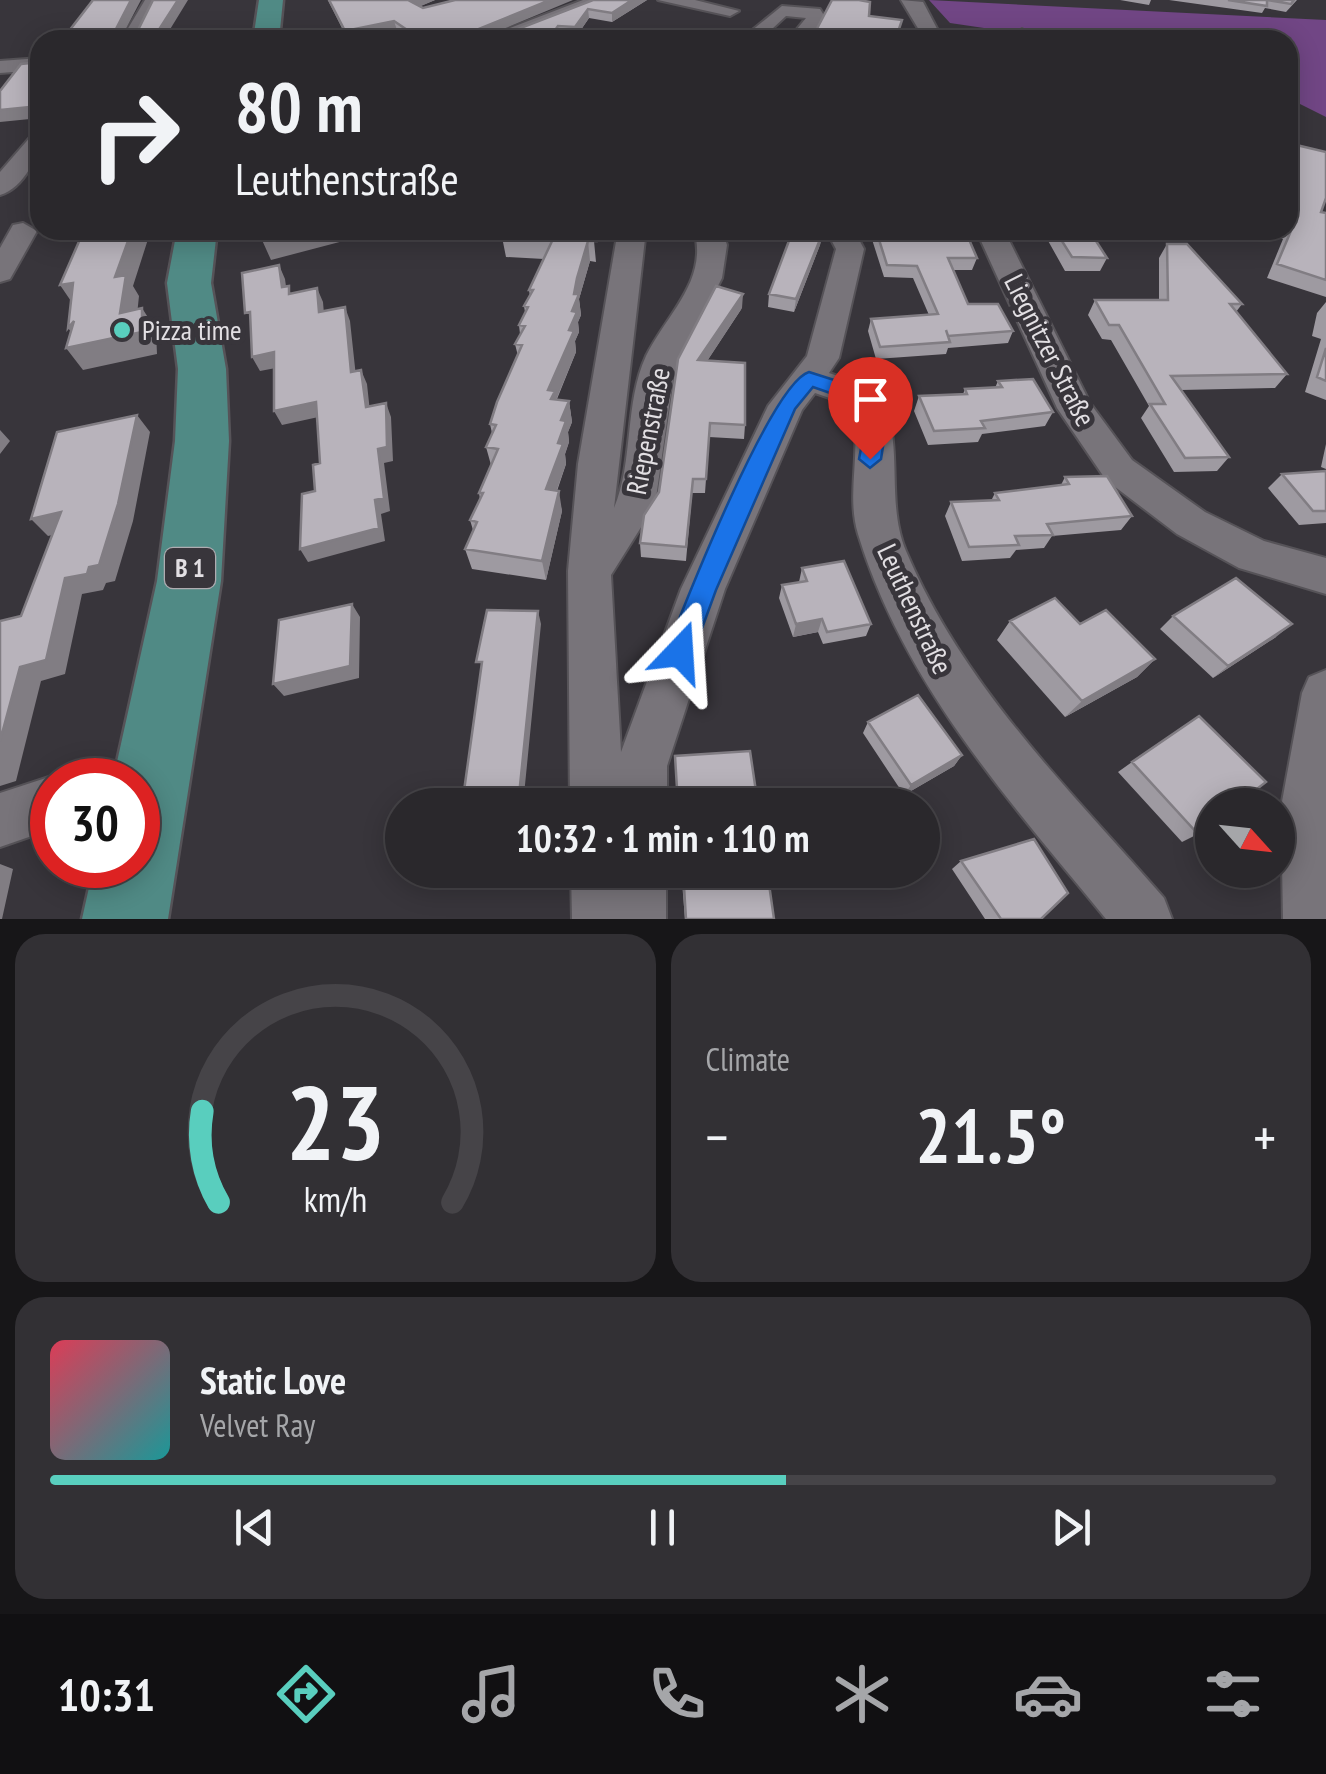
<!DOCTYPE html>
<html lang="en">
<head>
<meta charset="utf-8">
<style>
	:root { --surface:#2a282c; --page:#323034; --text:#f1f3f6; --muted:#a5a6a9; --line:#464448; --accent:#59cebe }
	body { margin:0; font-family:"PT Sans Narrow",sans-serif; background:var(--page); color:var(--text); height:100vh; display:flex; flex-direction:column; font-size:38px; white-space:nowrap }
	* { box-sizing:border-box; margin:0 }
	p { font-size:32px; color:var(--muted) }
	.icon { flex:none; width:55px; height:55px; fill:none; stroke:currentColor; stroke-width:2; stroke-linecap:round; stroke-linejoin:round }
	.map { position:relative; height:919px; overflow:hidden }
	.details { display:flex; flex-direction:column; gap:15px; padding:15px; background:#171618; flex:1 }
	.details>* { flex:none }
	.hud { position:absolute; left:30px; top:30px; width:1268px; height:210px; border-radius:30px; box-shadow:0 5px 25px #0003,0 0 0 2px var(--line); background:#2a282c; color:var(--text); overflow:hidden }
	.needle { width:65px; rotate:117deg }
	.buttons { position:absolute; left:1195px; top:788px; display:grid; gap:20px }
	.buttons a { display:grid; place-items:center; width:100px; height:100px; border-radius:50%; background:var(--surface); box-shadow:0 5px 25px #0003,0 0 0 2px var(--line); font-size:50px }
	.speed { position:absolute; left:30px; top:758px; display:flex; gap:20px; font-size:50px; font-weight:700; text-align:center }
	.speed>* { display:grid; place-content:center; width:130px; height:130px; border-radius:50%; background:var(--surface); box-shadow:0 5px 25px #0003,0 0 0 2px var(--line); line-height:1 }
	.speed .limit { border:15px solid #d22; background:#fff; color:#111 }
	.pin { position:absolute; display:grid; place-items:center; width:85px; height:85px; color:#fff; margin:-102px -42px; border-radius:50% 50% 50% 0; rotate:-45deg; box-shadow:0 0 10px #0007 }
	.pin .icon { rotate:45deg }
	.me { position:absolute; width:110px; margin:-55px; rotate:20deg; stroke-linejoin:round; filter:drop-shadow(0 0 8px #0008) }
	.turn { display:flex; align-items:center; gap:35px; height:210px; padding:0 40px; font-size:45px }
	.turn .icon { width:130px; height:130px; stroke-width:2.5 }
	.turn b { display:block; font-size:70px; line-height:85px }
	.big { font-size:75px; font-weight:700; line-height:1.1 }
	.details .widget { flex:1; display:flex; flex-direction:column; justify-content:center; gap:15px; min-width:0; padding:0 35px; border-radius:30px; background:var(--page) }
	.details .dial { align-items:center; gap:0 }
	.dial svg { height:260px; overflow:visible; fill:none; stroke:var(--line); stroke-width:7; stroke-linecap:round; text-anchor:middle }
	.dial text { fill:var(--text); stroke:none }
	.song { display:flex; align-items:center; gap:30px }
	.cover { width:120px; height:120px; border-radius:15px; background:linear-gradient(135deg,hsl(350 70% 55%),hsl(180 70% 35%)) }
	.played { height:10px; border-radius:5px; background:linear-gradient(90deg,var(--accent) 60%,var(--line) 60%) }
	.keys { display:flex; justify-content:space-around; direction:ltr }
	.heat { display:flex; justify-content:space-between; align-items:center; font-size:55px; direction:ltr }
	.details .tiles { flex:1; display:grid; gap:15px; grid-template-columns:1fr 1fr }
	.widget:last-child { grid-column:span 2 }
	.trip { position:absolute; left:385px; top:788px; width:555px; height:100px; border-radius:50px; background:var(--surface); box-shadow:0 5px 25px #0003,0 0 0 2px var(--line); font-weight:700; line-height:100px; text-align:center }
	.dock { display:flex; height:160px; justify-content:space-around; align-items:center; background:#111012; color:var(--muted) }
	.dock .icon { width:70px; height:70px }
	.dock .current { color:var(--accent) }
	.dock b { font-size:45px; color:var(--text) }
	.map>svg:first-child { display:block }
</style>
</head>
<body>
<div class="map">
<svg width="1326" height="919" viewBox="0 0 1326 919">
	<rect width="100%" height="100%" fill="#38353b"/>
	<!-- green -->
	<path fill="#714685" d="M 929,0 L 1326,20 L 1326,117 L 1288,98 L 1288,40 L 1066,40 L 950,23 Z"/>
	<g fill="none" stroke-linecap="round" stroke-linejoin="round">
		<!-- lane casing -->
		<g stroke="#565358" stroke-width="4">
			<path id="lane" d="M 1022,29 L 1026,32 L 1023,40 L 1015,40 Z"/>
		</g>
		<!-- street casing -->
		<g stroke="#565358" stroke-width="4">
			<path id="street" d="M 145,0 L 161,0 L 139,40 L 121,40 Z
				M 583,0 L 607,0 L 505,40 L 479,40 Z
				M 658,0 L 695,0 L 739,11 L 730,16 Z
				M 901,0 L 923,2 L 943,40 L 925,40 Z
				M 782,6 L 820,9 L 825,17 L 807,40 L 788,40 L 806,18 L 786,16 L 760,40 L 740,40 Z
				M 40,58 L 40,70 L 0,73 L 0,61 Z
				M 40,133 C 40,155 24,188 0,195 L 0,172 L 32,135 Z
				M 23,223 L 37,231 L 10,279 L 0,282 L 0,248 L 13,225 Z
				M 618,230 L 646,230 L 614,508 C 634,460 624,404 646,356 C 666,315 709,280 694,230 L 722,230 L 727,245 L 722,278 L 674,372 L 655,505 L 611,575 L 621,752 L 681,589 L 768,406 L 807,356 L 836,249 L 826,230 L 854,230 L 864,249 L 839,358 L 829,373 L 877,389 C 907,437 884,499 906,551 C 963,686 1069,789 1164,898 L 1172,919 L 1106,919 C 1009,800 904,685 858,534 C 845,491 864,447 850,405 L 815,393 L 802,410 L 725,589 L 667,766 L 667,805 L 570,805 L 568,571 L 578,464 Z
				M 976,230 L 1004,230 L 1090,403 L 1132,460 L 1205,512 L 1264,541 L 1326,558 L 1326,594 L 1239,568 L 1177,534 L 1106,480 L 1057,408 Z
				M 1158,230 L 1186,230 L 1186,232 L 1172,240 L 1162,238 Z
				M 1326,670 L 1326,919 L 1283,919 L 1281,807 L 1302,693 L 1309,677 Z
				M 52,776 L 61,780 L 52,780 L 52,829 L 0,847 L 0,793 Z
				M 571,870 L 666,870 L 666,919 L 572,919 Z"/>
		</g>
		<!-- primary casing -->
		<g stroke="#565358" stroke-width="5">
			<path id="primary" d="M 259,0 L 283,0 L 279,40 L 253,40 Z
				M 177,230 L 217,230 L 211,283 L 226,369 L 229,441 L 221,581 L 168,919 L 82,919 L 94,865 L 138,865 L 138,780 L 113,780 L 157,581 L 175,441 L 178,369 L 167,283 Z"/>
		</g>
		<!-- lane -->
		<use href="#lane" fill="#78747a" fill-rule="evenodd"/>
		<!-- street -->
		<use href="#street" fill="#78747a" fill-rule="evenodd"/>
		<!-- primary -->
		<use href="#primary" fill="#508a85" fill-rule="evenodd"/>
	</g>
	<!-- wall -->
	<path fill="#9e9aa1" d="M 328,0 L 435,0 L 420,6 L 495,33 L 505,34 L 593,0 L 647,0 L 612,22 L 589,18 L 576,37 L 559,36 L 556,40 L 410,40 L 397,30 L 348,40 Z
		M 1120,0 L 1151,0 L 1149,5 Z
		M 1169,0 L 1297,0 L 1286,12 L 1265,8 L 1262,13 Z
		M 1288,143 L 1321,212 L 1326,213 L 1326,297 L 1267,278 L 1283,239 L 1252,230 L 1288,230 Z
		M 869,230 L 965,230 L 977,258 L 972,270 L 953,270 L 968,304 L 1013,331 L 1008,343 L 948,348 L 946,354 L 876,359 L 868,331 L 871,319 L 929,315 L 913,278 L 884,277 Z
		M 1042,230 L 1089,230 L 1107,258 L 1100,271 L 1065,271 Z
		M 823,232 L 820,245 L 794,312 L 768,307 L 769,294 Z
		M 502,237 L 594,241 L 596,262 L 590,261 L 579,299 L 581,315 L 578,322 L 579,332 L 575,341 L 576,352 L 557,399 L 569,401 L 572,422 L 568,432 L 569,442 L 565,454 L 566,464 L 557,491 L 562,511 L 546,580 L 472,569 L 465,549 L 473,530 L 470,520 L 480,499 L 479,493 L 491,465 L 486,447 L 492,433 L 490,424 L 518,356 L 515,344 L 520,334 L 519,325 L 525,312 L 524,306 L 530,296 L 529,290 L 544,259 L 506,257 Z
		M 1167,244 L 1242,304 L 1236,312 L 1287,374 L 1275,388 L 1181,390 L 1229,457 L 1217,471 L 1174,472 L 1141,418 L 1149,406 L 1111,340 L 1102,339 L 1088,315 L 1095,300 L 1159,300 L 1159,258 Z
		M 1326,302 L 1326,400 L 1305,392 L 1321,339 L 1312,336 L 1317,313 Z
		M 742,308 L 707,361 L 745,425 L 744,439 L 709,437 L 705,493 L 692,493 L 686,561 L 641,557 L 640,543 L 659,492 L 678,359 Z
		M 998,381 L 1053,412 L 1045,426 L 982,434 L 978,442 L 928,445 L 914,411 L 919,396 L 963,394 L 965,389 L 995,388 Z
		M 1326,444 L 1326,469 L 1321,467 Z
		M 1326,471 L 1326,523 L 1299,525 L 1268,488 L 1282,474 Z
		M 1065,477 L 1132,516 L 1121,530 L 1052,536 L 1044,548 L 1016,550 L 1010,558 L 962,561 L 945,516 L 951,502 L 991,501 L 995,493 L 1061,485 Z
		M 802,568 L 871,624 L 866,636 L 823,644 L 818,632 L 793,637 L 779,598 L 782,585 L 799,582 Z
		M 1173,616 L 1276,637 L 1213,678 L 1160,629 Z
		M 1010,621 L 1080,624 L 1155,659 L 1137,677 L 1065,717 L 997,640 Z
		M 868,722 L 962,755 L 954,766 L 904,795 L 863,733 Z
		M 1132,762 L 1198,834 L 1182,842 L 1118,772 Z
		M 961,861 L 1041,919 L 985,919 L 952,869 Z
		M 681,870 L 767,870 L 774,919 L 685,919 Z"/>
	<!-- shaded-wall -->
	<path fill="#817d83" d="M 131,0 L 141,0 L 120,40 L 114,33 Z
		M 178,0 L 188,0 L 169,31 L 172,38 L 171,40 L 161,40 L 160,28 Z
		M 412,0 L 435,0 L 412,10 Z
		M 550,0 L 573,0 L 477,40 L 474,31 Z
		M 632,0 L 647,0 L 612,22 L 612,13 Z
		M 588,9 L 589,18 L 576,37 L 575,27 Z
		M 394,21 L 397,30 L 348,40 L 345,31 Z
		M 558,26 L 559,36 L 556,40 L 548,40 Z
		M 40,106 L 40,118 L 0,122 L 0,110 Z
		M 132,230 L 149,230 L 150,233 L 133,286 L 139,296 L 135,334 L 142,308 L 156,330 L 157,354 L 83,370 L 66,348 L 81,345 L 68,328 L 74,321 L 120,313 L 115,277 Z
		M 300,230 L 348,230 L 351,239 L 271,260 L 262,240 Z
		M 823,232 L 820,245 L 794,312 L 796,299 Z
		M 588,241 L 590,261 L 579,299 L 581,315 L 578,322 L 579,332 L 575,341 L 576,352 L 556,400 L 558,412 L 548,390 L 569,330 L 577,278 Z
		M 279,265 L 285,279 L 288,301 L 282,287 Z
		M 73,283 L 75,307 L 60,285 Z
		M 317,288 L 323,302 L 325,326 L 319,312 Z
		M 743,294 L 742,308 L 698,375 L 698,360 Z
		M 345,307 L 350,321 L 357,386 L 351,372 Z
		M 274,352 L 281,367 L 260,371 L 252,357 Z
		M 361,370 L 367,384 L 371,421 L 366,407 Z
		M 569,401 L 572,422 L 568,432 L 569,442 L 565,454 L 566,464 L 550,509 L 546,489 L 558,443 L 561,420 Z
		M 316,402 L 323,416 L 282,425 L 274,411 Z
		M 386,403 L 391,417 L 393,461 L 384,463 L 390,511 L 381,514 L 385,541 L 308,562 L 300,549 L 375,500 L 378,449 Z
		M 137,415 L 150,432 L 133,521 L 115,581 L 106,583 L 103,590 L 82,594 L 65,674 L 41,681 L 16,781 L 0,786 L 0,741 L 20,667 L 65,578 Z
		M 0,430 L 10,441 L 0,454 Z
		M 559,491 L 562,511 L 546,580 L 542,561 Z
		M 61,512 L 77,529 L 48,536 L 31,519 Z
		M 352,604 L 360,617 L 359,678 L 284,696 L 273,684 Z
		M 538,611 L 541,624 L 523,805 L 518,805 Z
		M 822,619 L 818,632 L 793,637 L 796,624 Z
		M 1292,624 L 1276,637 L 1213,678 L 1228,666 Z
		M 1155,659 L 1137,677 L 1065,717 L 1082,701 Z
		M 962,755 L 954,766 L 904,795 L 911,785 Z
		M 0,864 L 13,869 L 2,919 L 0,919 Z"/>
	<!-- building -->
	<path fill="#b8b3bb" stroke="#817d83" stroke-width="2.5" d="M 93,0 L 131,0 L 114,33 L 137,32 L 153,0 L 178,0 L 160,28 L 168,28 L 161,40 L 62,40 Z
		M 329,0 L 412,0 L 410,1 L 423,8 L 455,0 L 550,0 L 474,31 L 505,34 L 593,0 L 632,0 L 612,13 L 588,9 L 575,27 L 558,26 L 548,40 L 422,40 L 394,21 L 345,31 Z
		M 832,0 L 859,0 L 870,2 L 869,16 L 902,20 L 896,38 L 910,40 L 811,40 Z
		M 1228,0 L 1294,0 L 1291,4 L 1267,0 L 1267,6 Z
		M 40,62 L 40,106 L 0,110 L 0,91 L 21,64 Z
		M 1288,143 L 1326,152 L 1326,198 L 1321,212 L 1326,213 L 1326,280 L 1277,264 L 1293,226 L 1288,224 Z
		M 84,230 L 132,230 L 115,277 L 126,275 L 120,313 L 142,308 L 142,332 L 66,348 L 74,321 L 68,328 L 73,283 L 60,285 Z
		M 259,230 L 300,230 L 262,240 Z
		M 505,230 L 578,230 L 594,241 L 588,241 L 577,278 L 574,294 L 579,294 L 572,311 L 577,312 L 569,330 L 574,331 L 548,390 L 555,391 L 551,399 L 569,401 L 561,420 L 566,421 L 558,443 L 563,444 L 546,489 L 559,491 L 542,561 L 465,549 L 477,522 L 470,520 L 483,493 L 479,493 L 498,449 L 486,447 L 496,425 L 490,424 L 497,402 L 522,345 L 515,344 L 525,326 L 519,325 L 528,307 L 524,306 L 533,290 L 529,290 L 553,239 L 502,237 Z
		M 793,230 L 810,230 L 823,232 L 796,299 L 769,294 Z
		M 876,230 L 965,230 L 977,258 L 948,258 L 968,304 L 998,304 L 1013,331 L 948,336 L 946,330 L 950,342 L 880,347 L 871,319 L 938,314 L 917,266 L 887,265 Z
		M 1055,230 L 1089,230 L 1107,258 L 1072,257 Z
		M 1167,244 L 1187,244 L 1242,304 L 1230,304 L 1287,374 L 1171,376 L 1229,457 L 1185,458 L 1150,404 L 1165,404 L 1119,325 L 1109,325 L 1095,300 L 1168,300 Z
		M 279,265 L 282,287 L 289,286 L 289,294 L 317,288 L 319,312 L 345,307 L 351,372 L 361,370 L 366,407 L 386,403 L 387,447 L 378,449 L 384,498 L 375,500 L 379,528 L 300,549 L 302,494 L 315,491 L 313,465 L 320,463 L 316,402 L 274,411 L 274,352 L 252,357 L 250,312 L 245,313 L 242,273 Z
		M 716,286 L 743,294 L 698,360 L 745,363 L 745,425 L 710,423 L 706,479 L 693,479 L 686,547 L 640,543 L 644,515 L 659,492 L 678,359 Z
		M 1326,348 L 1326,381 L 1317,377 Z
		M 1033,379 L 1053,412 L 981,421 L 985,428 L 934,431 L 919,396 L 967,394 L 965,389 L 1002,387 L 998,381 Z
		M 137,415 L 118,504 L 99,565 L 89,567 L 87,574 L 65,578 L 46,660 L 20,667 L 0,741 L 0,621 L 21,616 L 61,512 L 31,519 L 57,432 Z
		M 1326,471 L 1326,511 L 1313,511 L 1282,474 Z
		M 1107,476 L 1132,516 L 1047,524 L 1053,535 L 1015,536 L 1019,545 L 969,547 L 951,502 L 999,500 L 995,493 L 1069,484 L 1065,477 Z
		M 844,561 L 871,624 L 827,632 L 822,619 L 796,624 L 782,585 L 807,581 L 802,568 Z
		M 1236,578 L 1292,624 L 1228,666 L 1173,616 Z
		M 1055,598 L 1080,624 L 1106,610 L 1155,659 L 1082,701 L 1010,621 Z
		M 352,604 L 350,666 L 273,684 L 279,620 Z
		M 487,610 L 538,611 L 518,805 L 456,805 L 458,791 L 464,791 L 482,662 L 476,662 Z
		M 918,695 L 962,755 L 911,785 L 868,722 Z
		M 1199,716 L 1266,782 L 1236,805 L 1212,805 L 1212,823 L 1198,834 L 1132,762 Z
		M 750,751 L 758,805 L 678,805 L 675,756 Z
		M 1034,839 L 1068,893 L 1041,919 L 1001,919 L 961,861 Z
		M 683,870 L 767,870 L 774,919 L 686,919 Z"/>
	<!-- route -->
	<path fill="#1a73e8" stroke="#114b97" stroke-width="2.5" d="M 809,372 L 872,392 L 887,422 L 881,459 L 870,468 L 859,459 L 866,422 L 856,402 L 813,387 L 795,409 L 716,590 L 690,661 L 680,665 L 671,661 L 666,652 C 684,606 771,383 809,372 Z"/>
	<!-- markers -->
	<circle fill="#59cebe" stroke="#38353b" stroke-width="4" cx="122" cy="330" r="10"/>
	<g text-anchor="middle" stroke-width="10" stroke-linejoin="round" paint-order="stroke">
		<!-- shield labels -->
		<rect fill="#38353b" stroke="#afacb1" stroke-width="2.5" x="165" y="548" width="50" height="40" rx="8"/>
		<g font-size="25" font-weight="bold" fill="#e2dfe3">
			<text x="190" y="577">B 1</text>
		</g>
		<!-- poi labels -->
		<g font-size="28" fill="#e2dfe3" stroke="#38353b" text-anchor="start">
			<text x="142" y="340">Pizza time</text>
		</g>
		<!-- street labels -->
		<g font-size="28" fill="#e2dfe3" stroke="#38353b">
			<text transform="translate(1050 350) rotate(63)" y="10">Liegnitzer Straße</text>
			<text transform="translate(648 431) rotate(-79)" y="10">Riepenstraße</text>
			<text transform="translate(915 609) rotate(65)" y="10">Leuthenstraße</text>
		</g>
	</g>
</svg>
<div class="buttons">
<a><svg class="needle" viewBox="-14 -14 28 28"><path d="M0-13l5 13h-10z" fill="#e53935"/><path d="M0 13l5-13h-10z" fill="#a5a6a9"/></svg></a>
</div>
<div class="speed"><div class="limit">30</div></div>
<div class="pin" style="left:870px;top:459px;background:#d93025"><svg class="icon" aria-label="arrive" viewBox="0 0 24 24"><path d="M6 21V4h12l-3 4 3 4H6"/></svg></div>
<svg class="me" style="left:680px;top:652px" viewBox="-20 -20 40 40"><path d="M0-17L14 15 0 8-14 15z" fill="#1a73e8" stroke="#fff" stroke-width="4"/></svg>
<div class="trip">10:32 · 1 min · 110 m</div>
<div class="hud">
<div class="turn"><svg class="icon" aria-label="right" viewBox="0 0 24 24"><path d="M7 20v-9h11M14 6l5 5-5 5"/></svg><div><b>80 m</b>Leuthenstraße</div></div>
</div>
</div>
<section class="details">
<div class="tiles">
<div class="widget dial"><svg viewBox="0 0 100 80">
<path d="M14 69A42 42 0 1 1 86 69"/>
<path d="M14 69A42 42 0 0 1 9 41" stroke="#59cebe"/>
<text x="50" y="56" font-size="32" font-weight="700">23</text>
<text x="50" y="72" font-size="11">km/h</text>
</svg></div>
<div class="widget"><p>Climate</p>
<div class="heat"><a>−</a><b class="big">21.5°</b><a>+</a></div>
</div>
<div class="widget">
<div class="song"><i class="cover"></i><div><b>Static Love</b><p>Velvet Ray</p></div></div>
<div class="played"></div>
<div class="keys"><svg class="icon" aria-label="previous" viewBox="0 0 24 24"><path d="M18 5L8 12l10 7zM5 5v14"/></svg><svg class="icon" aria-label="pause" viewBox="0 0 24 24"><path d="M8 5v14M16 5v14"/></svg><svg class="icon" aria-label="next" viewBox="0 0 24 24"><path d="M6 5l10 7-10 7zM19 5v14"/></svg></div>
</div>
</div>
</section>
<nav class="dock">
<b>10:31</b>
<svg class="icon current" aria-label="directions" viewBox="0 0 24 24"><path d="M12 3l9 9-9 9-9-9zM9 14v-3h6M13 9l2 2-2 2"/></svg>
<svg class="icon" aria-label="music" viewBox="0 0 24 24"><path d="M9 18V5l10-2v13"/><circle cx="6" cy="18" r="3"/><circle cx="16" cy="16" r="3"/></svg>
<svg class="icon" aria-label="phone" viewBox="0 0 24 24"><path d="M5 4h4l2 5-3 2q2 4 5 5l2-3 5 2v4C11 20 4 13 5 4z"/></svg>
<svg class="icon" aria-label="climate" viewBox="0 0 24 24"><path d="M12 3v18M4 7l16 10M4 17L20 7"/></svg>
<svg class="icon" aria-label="car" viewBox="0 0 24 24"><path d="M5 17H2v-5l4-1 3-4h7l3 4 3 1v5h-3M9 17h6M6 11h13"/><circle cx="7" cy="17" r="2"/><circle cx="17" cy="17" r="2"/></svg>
<svg class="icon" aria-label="filters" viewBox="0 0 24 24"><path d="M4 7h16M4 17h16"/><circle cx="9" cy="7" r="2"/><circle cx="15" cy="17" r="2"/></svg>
</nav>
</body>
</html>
